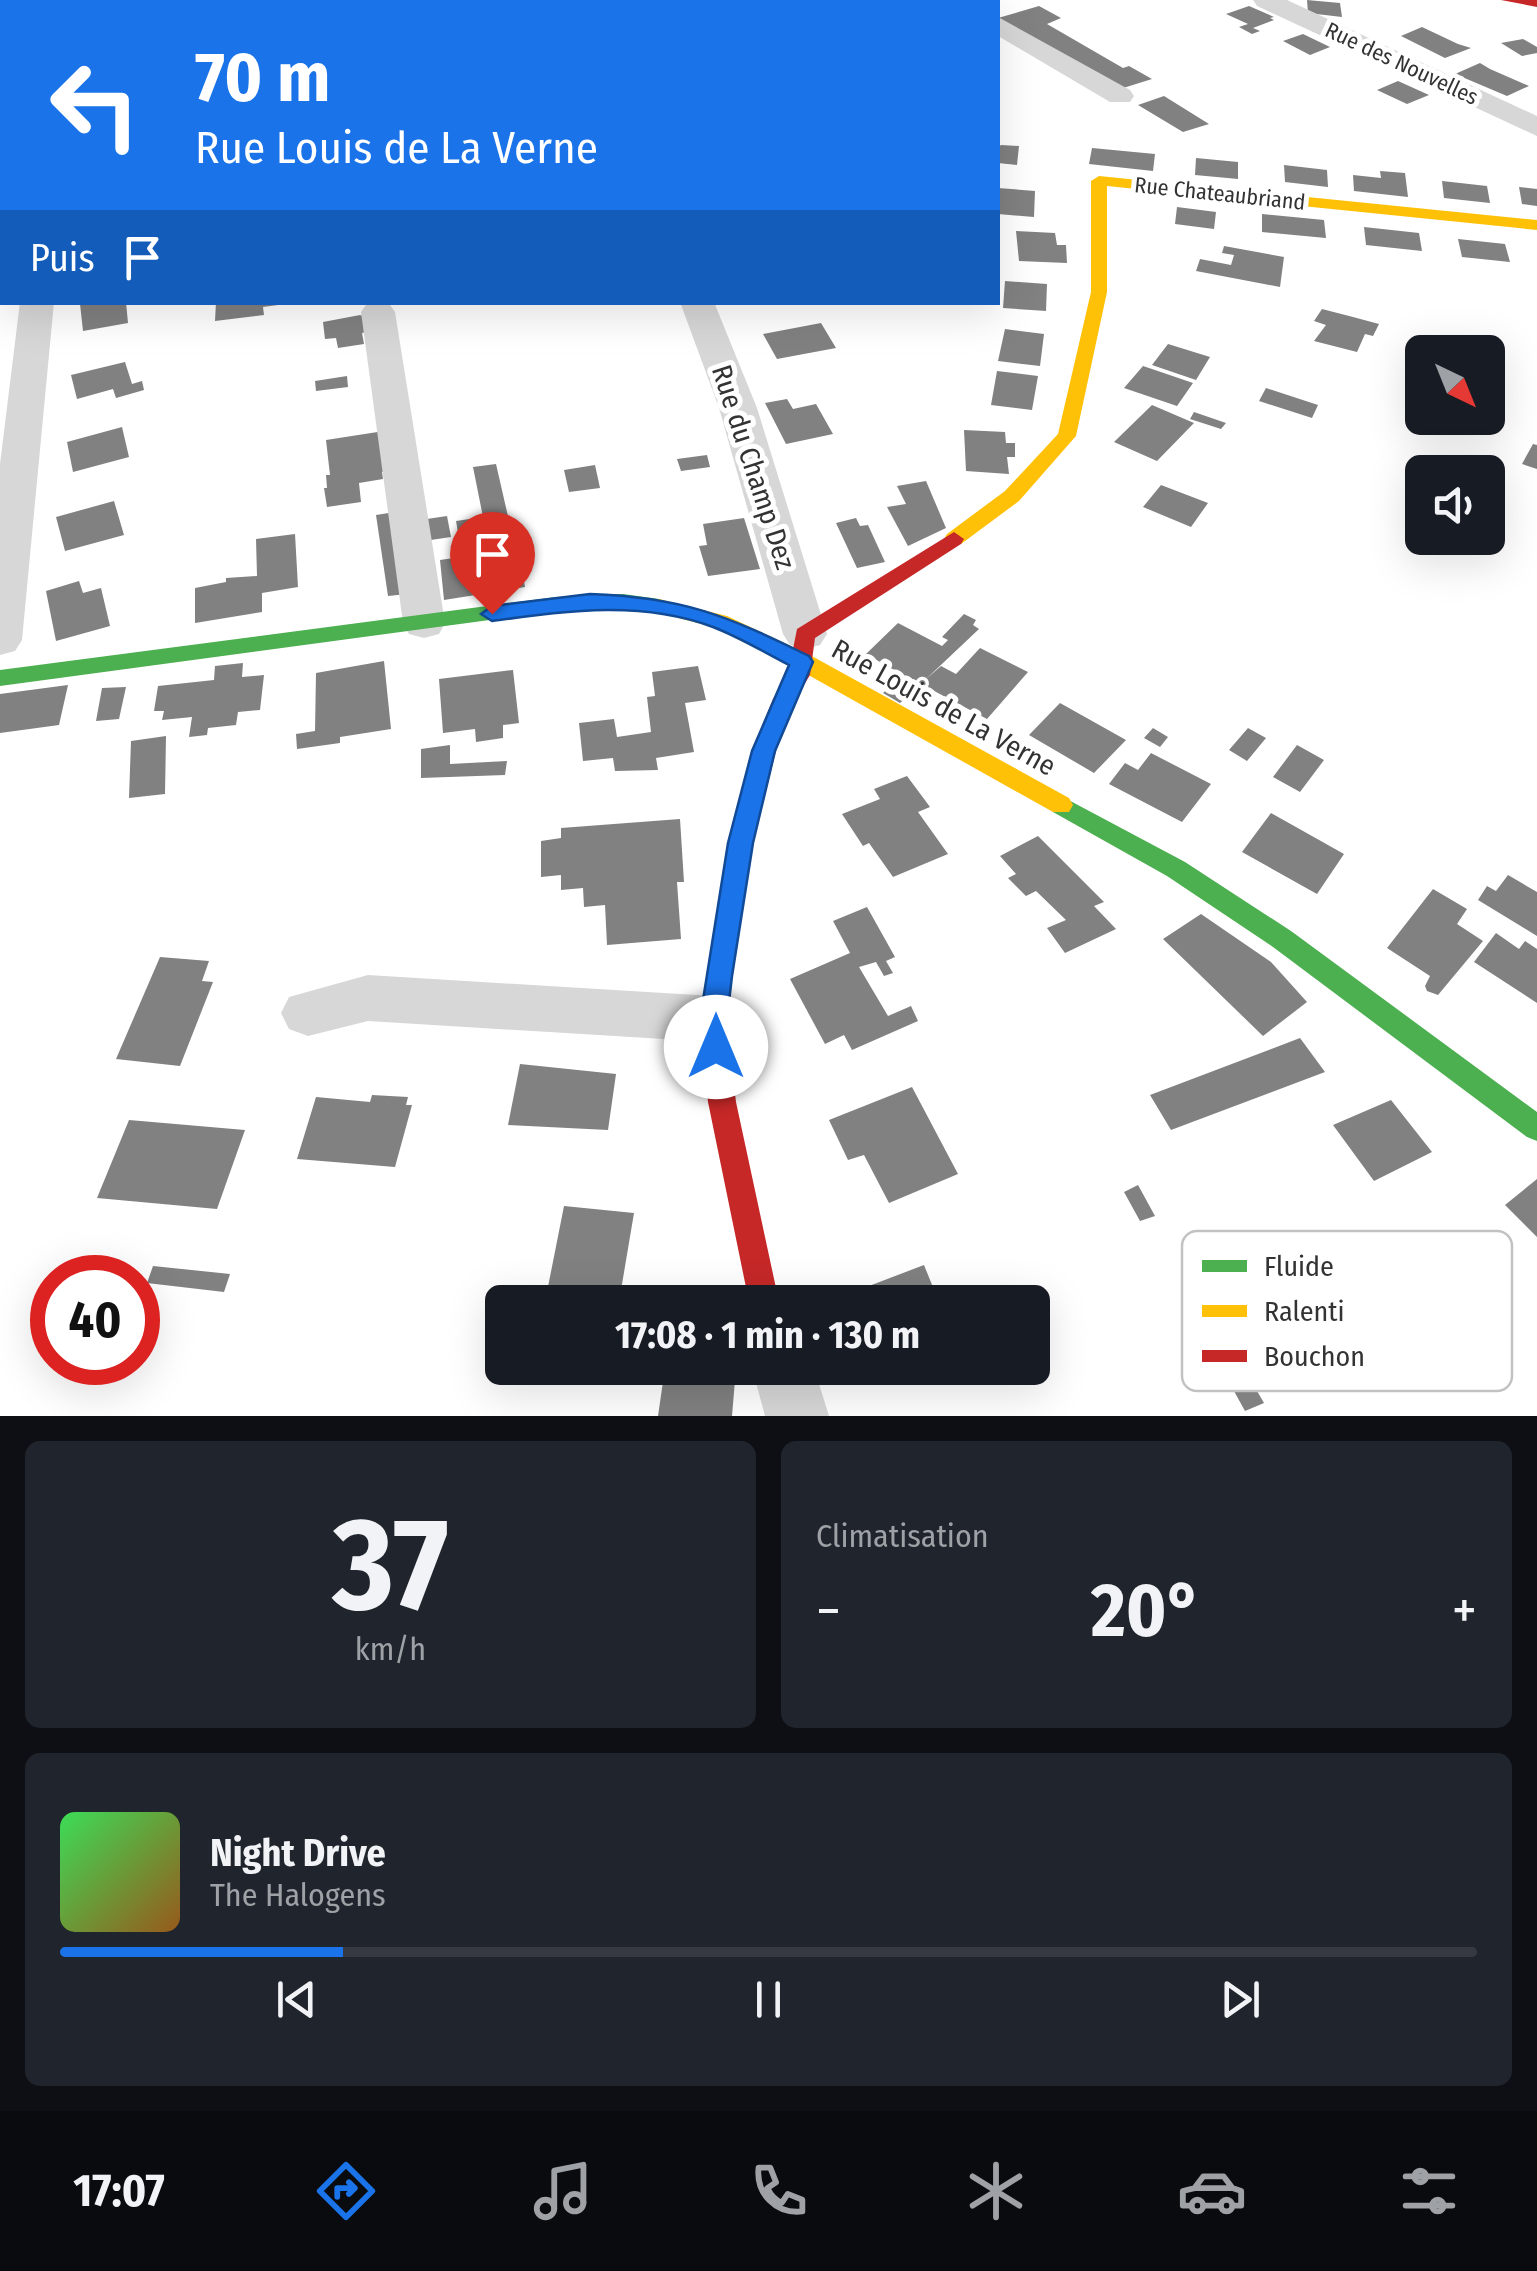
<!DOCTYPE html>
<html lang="fr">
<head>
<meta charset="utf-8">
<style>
	:root { --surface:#171b24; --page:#20242c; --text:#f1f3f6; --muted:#9ea1a6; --line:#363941; --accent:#1a73e8 }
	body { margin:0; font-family:"Fira Sans Condensed",sans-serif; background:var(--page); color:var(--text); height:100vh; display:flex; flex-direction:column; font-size:38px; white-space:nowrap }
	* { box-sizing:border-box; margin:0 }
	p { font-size:32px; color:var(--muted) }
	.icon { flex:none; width:55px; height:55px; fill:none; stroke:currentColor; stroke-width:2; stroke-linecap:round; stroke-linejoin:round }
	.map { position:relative; height:1416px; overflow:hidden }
	.sheet { display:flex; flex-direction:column; gap:25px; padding:25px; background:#0d0f14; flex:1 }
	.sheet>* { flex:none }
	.hud { position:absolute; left:0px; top:0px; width:1000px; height:305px; box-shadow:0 10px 40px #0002; background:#1a73e8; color:#fff; overflow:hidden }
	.needle { width:65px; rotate:137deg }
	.controls { position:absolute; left:1405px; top:335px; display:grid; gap:20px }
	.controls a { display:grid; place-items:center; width:100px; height:100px; border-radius:15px; background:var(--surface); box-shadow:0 10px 40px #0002; font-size:50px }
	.speed { position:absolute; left:30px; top:1255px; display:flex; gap:20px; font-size:50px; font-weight:700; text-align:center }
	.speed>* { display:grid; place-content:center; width:130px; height:130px; border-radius:50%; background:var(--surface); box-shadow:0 10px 40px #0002; line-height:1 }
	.speed .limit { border:15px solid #d22; background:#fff; color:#111 }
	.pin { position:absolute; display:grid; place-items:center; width:85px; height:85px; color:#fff; margin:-102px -42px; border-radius:50% 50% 50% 0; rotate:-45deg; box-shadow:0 0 10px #0007 }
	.pin .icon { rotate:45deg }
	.me { position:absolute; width:110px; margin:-55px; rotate:0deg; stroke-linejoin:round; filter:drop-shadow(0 0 8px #0008) }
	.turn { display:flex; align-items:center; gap:35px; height:210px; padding:0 30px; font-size:45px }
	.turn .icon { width:130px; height:130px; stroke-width:2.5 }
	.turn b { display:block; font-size:70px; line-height:85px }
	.then { display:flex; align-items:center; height:95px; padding:0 30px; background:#0003; gap:20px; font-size:38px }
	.big { font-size:75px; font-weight:700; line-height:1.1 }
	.sheet .card { flex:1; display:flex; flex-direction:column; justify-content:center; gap:15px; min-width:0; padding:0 35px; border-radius:15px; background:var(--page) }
	.sheet .dial { align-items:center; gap:0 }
	.dial b { font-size:130px; line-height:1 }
	.song { display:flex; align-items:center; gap:30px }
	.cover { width:120px; height:120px; border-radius:15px; background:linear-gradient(135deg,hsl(130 70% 55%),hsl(30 70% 35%)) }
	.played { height:10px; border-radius:5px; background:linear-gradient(90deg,var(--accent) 20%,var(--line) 20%) }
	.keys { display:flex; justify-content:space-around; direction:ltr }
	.heat { display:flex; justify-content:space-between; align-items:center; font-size:55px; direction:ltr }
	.sheet .tiles { flex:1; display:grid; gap:25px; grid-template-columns:1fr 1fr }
	.card:last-child { grid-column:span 2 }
	.trip { position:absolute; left:485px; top:1285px; width:565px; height:100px; border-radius:15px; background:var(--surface); box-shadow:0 10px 40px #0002; font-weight:700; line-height:100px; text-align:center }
	.tabs { display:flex; height:160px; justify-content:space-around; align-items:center; background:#090b0e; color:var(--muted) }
	.tabs .icon { width:70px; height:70px }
	.tabs .current { color:var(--accent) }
	.tabs b { font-size:45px; color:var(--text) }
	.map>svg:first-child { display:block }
</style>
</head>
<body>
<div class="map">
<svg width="1537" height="1416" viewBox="0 0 1537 1416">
	<rect width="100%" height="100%" fill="#fff"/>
	<!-- building -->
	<path fill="#818181" d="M 1307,0 L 1340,3 L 1342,17 L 1308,13 Z
		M 1039,6 L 1061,18 L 1047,24 L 1123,68 L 1129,66 L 1152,79 L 1120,89 L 998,18 Z
		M 1249,6 L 1274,17 L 1270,18 L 1274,20 L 1253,28 L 1260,31 L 1252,34 L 1239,27 L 1248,24 L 1226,14 Z
		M 1422,27 L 1458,44 L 1471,48 L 1445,58 L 1401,36 Z
		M 1303,34 L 1330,47 L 1310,55 L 1283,41 Z
		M 1523,39 L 1537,47 L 1537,53 L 1522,56 L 1501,43 Z
		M 1480,63 L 1490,69 L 1529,86 L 1507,96 L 1455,74 Z
		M 1398,81 L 1429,95 L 1407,104 L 1377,90 Z
		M 1164,96 L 1209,124 L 1183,132 L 1138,105 Z
		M 1001,145 L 1019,146 L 1017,165 L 998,163 L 998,147 Z
		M 1092,148 L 1155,154 L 1153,171 L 1089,164 Z
		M 1196,158 L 1238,162 L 1238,179 L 1195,175 Z
		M 1284,165 L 1327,170 L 1328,187 L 1285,182 Z
		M 1380,171 L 1405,173 L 1408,197 L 1354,191 L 1353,175 L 1381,178 Z
		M 1442,181 L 1487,186 L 1490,203 L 1444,198 Z
		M 1519,187 L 1537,189 L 1537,206 L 1522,204 Z
		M 998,188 L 1035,191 L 1034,217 L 998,214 Z
		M 1177,207 L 1216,212 L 1214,229 L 1175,224 Z
		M 1262,214 L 1324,220 L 1326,238 L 1262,232 Z
		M 1364,227 L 1419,233 L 1422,251 L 1366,245 Z
		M 1016,231 L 1055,233 L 1057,245 L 1066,245 L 1067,263 L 1019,261 Z
		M 1458,239 L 1505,244 L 1510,262 L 1462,257 Z
		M 1224,246 L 1284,257 L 1280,287 L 1196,271 L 1200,259 L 1231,265 L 1234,255 L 1222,253 Z
		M 1005,281 L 1047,284 L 1046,311 L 1003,308 Z
		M 126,302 L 128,323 L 83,331 L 80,304 Z
		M 216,302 L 278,302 L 278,305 L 263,307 L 264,315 L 215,321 Z
		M 1322,309 L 1353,317 L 1379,324 L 1373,336 L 1365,334 L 1357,352 L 1314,341 L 1326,325 L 1314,321 Z
		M 360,315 L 366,317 L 368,332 L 362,333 L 364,344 L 338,348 L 336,338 L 325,339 L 323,322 Z
		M 821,323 L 836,348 L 777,359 L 763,334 Z
		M 1005,329 L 1044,334 L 1040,366 L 998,361 Z
		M 1168,344 L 1210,357 L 1196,380 L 1152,365 Z
		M 125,362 L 132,384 L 142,381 L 144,390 L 116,398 L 113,389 L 77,399 L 71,375 Z
		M 1143,366 L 1152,369 L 1193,383 L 1177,406 L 1124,388 Z
		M 997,371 L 1038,376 L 1032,410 L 991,405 Z
		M 347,376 L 348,387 L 316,391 L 315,381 Z
		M 1266,388 L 1318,405 L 1312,418 L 1259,401 Z
		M 787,399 L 793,409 L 816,404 L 833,434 L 786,444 L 765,403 Z
		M 1152,405 L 1194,423 L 1157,461 L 1114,442 Z
		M 1194,412 L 1226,423 L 1221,429 L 1190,419 Z
		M 122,427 L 129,457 L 73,472 L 67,442 Z
		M 964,430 L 1005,432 L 1006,443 L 1015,443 L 1015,457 L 1007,457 L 1009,474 L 966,471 Z
		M 384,431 L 390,470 L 382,472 L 383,479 L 359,483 L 361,502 L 327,507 L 324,488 L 327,488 L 326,475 L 330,475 L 326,440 Z
		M 1533,444 L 1537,445 L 1537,469 L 1522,464 Z
		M 707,455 L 710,467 L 681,471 L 677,459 Z
		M 496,464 L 510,525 L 488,529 L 497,551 L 518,548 L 525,587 L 444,600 L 440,560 L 481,554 L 476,536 L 459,538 L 456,521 L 483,517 L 473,467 Z
		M 595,465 L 600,488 L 569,492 L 564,470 Z
		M 926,481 L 946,528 L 908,546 L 887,507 L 906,504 L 897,486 Z
		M 1161,485 L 1208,503 L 1191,527 L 1143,507 Z
		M 114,501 L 124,535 L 65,551 L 56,517 Z
		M 395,512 L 407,594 L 388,596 L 376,515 Z
		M 447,516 L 451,537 L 424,541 L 420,520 Z
		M 744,518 L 760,569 L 708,576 L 699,546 L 707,545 L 703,524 Z
		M 856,518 L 860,526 L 868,525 L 885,562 L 857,568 L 836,523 Z
		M 295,534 L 298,587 L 262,593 L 262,612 L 195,623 L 195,588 L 226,582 L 226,578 L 257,576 L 256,539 Z
		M 79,581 L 83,593 L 101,588 L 110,626 L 56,641 L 46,591 Z
		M 964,614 L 976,620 L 973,625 L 979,629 L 925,680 L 941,666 L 956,674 L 980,648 L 1028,672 L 987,719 L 921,684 L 900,703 L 883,693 L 903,675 L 866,654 L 898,623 L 942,646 L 948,640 L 942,637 Z
		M 384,661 L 391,729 L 340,737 L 340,743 L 297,749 L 296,734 L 315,731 L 316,673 Z
		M 243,663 L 242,677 L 264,675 L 260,710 L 238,712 L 236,725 L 208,728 L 207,735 L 189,737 L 192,717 L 162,720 L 164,711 L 154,711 L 158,686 L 214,680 L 215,666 Z
		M 698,666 L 706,700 L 685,703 L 694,752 L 656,758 L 658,770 L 615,771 L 613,758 L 583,761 L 579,723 L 614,719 L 617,737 L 651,732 L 647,697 L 655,696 L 652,672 Z
		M 513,670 L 519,723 L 503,725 L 503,738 L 476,742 L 475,729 L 443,733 L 439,679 Z
		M 68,685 L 59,725 L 0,733 L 0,694 Z
		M 126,687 L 119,719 L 96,721 L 102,688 Z
		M 1060,703 L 1126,740 L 1094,773 L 1029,735 Z
		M 1153,728 L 1168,737 L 1160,747 L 1144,738 Z
		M 1248,728 L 1266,738 L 1247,761 L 1229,750 Z
		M 166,736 L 165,794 L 129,798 L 131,741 Z
		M 450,745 L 450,764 L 507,761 L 505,775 L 421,778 L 421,749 Z
		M 1297,745 L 1324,760 L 1300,792 L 1273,777 Z
		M 1151,753 L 1211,784 L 1182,822 L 1109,784 L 1125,763 L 1138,770 Z
		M 907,776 L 930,807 L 918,812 L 948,854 L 893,877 L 869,843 L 863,846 L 842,814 L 880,799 L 874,789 Z
		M 1271,813 L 1344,854 L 1317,894 L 1242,852 Z
		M 680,819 L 684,882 L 677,882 L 681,939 L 607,945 L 605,905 L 584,907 L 583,888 L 561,890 L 561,875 L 541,877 L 541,841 L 561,838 L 561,828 Z
		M 1038,836 L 1104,902 L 1094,906 L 1116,929 L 1065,953 L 1047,928 L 1066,920 L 1036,891 L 1026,896 L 1008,878 L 1016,874 L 1000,856 Z
		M 1508,875 L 1537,892 L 1537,936 L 1478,900 L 1487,886 L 1496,891 Z
		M 1433,889 L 1467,909 L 1457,924 L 1483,941 L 1438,995 L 1427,991 L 1425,986 L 1430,976 L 1387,948 Z
		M 867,907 L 895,957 L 886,961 L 893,973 L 884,976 L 876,962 L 859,967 L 888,1016 L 911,1006 L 918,1021 L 852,1050 L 844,1035 L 825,1044 L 790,979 L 850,953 L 833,921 Z
		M 1201,914 L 1271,962 L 1307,1002 L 1263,1036 L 1163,939 Z
		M 1496,933 L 1519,949 L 1525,941 L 1537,949 L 1537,1003 L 1474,962 Z
		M 160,957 L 209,961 L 202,981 L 213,982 L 180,1066 L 116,1059 Z
		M 1300,1038 L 1325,1072 L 1171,1130 L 1150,1095 Z
		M 520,1064 L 616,1074 L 608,1130 L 508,1125 Z
		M 912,1087 L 958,1174 L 889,1203 L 864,1155 L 848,1160 L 829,1120 Z
		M 372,1095 L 408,1097 L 406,1105 L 412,1105 L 395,1167 L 297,1159 L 316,1097 L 370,1102 Z
		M 1391,1100 L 1432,1152 L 1374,1181 L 1333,1125 Z
		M 129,1120 L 245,1130 L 217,1209 L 97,1198 Z
		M 1537,1179 L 1537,1237 L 1505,1205 Z
		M 1138,1185 L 1155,1216 L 1140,1221 L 1124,1192 Z
		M 564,1206 L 634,1213 L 619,1302 L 545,1302 Z
		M 924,1265 L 939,1302 L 852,1302 L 848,1294 Z
		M 153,1266 L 230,1274 L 224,1292 L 147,1283 Z
		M 1232,1348 L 1264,1403 L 1245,1411 L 1214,1355 Z
		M 665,1368 L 736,1368 L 732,1416 L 658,1416 Z"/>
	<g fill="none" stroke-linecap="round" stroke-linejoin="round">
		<!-- path -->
		<path stroke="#d6d6d6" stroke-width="4" stroke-dasharray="4 4" stroke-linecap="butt" d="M 381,0 L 385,2"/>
		<!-- street -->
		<path fill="#d7d7d7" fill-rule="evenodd" d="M 571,0 L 600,0 L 601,2 L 573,2 Z
			M 949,0 L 977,0 L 978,2 L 951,2 Z
			M 1253,0 L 1287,0 L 1537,116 L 1537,136 L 1257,6 Z
			M 998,17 L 1130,90 L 1134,96 L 1130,102 L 1110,102 L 998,36 Z
			M 0,43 L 2,43 L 2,59 L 0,59 Z
			M 20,302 L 54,302 L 22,640 L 15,651 L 0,655 L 0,464 Z
			M 375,302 L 390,305 L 395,312 L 445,623 L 439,634 L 424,638 L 409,634 L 403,623 L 361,312 L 366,305 Z
			M 680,302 L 714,302 L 757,408 L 827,634 L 820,645 L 805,649 L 790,645 L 783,634 L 719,408 Z
			M 368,975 L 713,996 L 732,1002 L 740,1019 L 732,1036 L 713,1042 L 368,1021 L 308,1036 L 289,1029 L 281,1013 L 289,997 Z
			M 752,1368 L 814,1368 L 829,1416 L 765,1416 Z"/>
		<!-- fast -->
		<path fill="#4caf50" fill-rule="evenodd" d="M 623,594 L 659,599 L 670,606 L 659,613 L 623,608 L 556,611 L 0,686 L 0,670 L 556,597 Z
			M 1061,796 L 1185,862 L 1291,931 L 1537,1112 L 1537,1141 L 1527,1137 L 1273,947 L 1167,876 L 1053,812 L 1049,805 L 1053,798 Z"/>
		<!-- slow -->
		<path fill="#ffc107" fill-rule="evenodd" d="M 1099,176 L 1537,220 L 1537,230 L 1107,186 L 1107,292 L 1076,436 L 1019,501 L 961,544 L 947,544 L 944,539 L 947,534 L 1005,491 L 1058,434 L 1091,292 L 1091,181 Z
			M 659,599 L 727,616 L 810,655 L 1069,798 L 1073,805 L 1069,812 L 1053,812 L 794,667 L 713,627 L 652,611 L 648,606 L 652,601 Z"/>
		<!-- jam -->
		<path fill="#c62828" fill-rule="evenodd" d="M 1501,0 L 1537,0 L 1537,7 Z
			M 954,532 L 964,539 L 961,544 L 815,638 L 810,675 L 795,700 L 776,751 L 753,843 L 726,1019 L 736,1102 L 779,1302 L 749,1302 L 708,1102 L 700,1019 L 729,843 L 752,751 L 773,699 L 788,674 L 797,629 Z"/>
	</g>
	<!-- route -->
	<path fill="#1a73e8" stroke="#114b97" stroke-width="2.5" d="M 590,594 C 683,597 728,616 809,656 L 813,662 L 775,751 L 753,843 L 732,976 L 727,1019 L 730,1047 L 726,1055 L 716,1059 L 707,1055 L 700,1019 L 728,843 L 752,751 L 789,665 C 764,652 739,637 713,627 C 640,600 567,611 492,621 L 481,614 L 492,606 Z"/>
	<g text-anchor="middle" stroke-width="10" stroke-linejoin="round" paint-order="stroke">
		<!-- far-street labels -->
		<g font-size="22" fill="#333" stroke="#fff">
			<text transform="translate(1402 63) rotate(25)" y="8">Rue des Nouvelles</text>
			<text transform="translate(1220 193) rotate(6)" y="8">Rue Chateaubriand</text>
		</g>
		<!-- street labels -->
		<g font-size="28" fill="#333" stroke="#fff">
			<text transform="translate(754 467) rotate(72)" y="10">Rue du Champ Dez</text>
			<text transform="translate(944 707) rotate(29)" y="10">Rue Louis de La Verne</text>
		</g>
	</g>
	<!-- legend -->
	<rect x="1182" y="1231" width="330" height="160" rx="15" fill="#fff" stroke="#c2c2c2" stroke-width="2.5"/>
	<rect x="1202" y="1260" width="45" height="12" fill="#4caf50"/>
	<rect x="1202" y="1305" width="45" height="12" fill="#ffc107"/>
	<rect x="1202" y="1350" width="45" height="12" fill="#c62828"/>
	<g font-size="28" fill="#333">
		<text x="1264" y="1276">Fluide</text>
		<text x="1264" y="1321">Ralenti</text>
		<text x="1264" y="1366">Bouchon</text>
	</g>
</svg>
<div class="controls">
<a><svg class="needle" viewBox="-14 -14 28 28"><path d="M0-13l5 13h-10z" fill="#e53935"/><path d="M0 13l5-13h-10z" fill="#9ea1a6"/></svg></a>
<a><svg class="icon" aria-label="sound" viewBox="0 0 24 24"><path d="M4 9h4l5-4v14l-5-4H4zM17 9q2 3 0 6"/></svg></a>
</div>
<div class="speed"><div class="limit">40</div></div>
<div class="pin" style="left:492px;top:614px;background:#d93025"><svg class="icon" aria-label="arrive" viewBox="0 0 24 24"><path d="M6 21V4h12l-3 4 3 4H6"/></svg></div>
<svg class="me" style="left:716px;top:1047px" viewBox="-20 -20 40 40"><circle r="19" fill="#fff"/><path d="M0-13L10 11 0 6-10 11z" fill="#1a73e8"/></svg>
<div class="trip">17:08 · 1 min · 130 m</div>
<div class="hud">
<div class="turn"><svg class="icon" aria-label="left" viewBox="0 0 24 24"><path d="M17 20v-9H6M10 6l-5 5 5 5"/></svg><div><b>70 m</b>Rue Louis de La Verne</div></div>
<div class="then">Puis<svg class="icon" aria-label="arrive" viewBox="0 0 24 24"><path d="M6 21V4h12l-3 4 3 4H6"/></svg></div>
</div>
</div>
<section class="sheet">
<div class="tiles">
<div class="card dial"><b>37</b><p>km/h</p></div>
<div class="card"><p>Climatisation</p>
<div class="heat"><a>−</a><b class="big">20°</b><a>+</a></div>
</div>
<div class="card">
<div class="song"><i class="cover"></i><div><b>Night Drive</b><p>The Halogens</p></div></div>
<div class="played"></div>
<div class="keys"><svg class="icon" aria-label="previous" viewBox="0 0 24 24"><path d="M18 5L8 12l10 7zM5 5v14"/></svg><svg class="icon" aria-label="pause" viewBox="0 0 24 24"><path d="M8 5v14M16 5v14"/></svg><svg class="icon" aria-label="next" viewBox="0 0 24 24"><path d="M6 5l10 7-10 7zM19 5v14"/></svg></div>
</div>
</div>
</section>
<nav class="tabs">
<b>17:07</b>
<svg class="icon current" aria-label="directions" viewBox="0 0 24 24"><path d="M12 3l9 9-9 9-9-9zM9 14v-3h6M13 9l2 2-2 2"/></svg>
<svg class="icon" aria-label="music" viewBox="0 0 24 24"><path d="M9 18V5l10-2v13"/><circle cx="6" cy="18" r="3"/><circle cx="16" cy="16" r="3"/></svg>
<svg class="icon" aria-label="phone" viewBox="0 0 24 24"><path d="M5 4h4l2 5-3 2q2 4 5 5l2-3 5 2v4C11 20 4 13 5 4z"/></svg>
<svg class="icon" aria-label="climate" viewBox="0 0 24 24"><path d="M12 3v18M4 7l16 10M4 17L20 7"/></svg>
<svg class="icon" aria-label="car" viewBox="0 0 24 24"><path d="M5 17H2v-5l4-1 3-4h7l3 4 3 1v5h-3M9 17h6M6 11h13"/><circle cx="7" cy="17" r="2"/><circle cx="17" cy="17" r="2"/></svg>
<svg class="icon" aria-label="filters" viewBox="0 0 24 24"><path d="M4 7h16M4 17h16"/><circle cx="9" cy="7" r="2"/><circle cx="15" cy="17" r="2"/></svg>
</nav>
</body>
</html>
